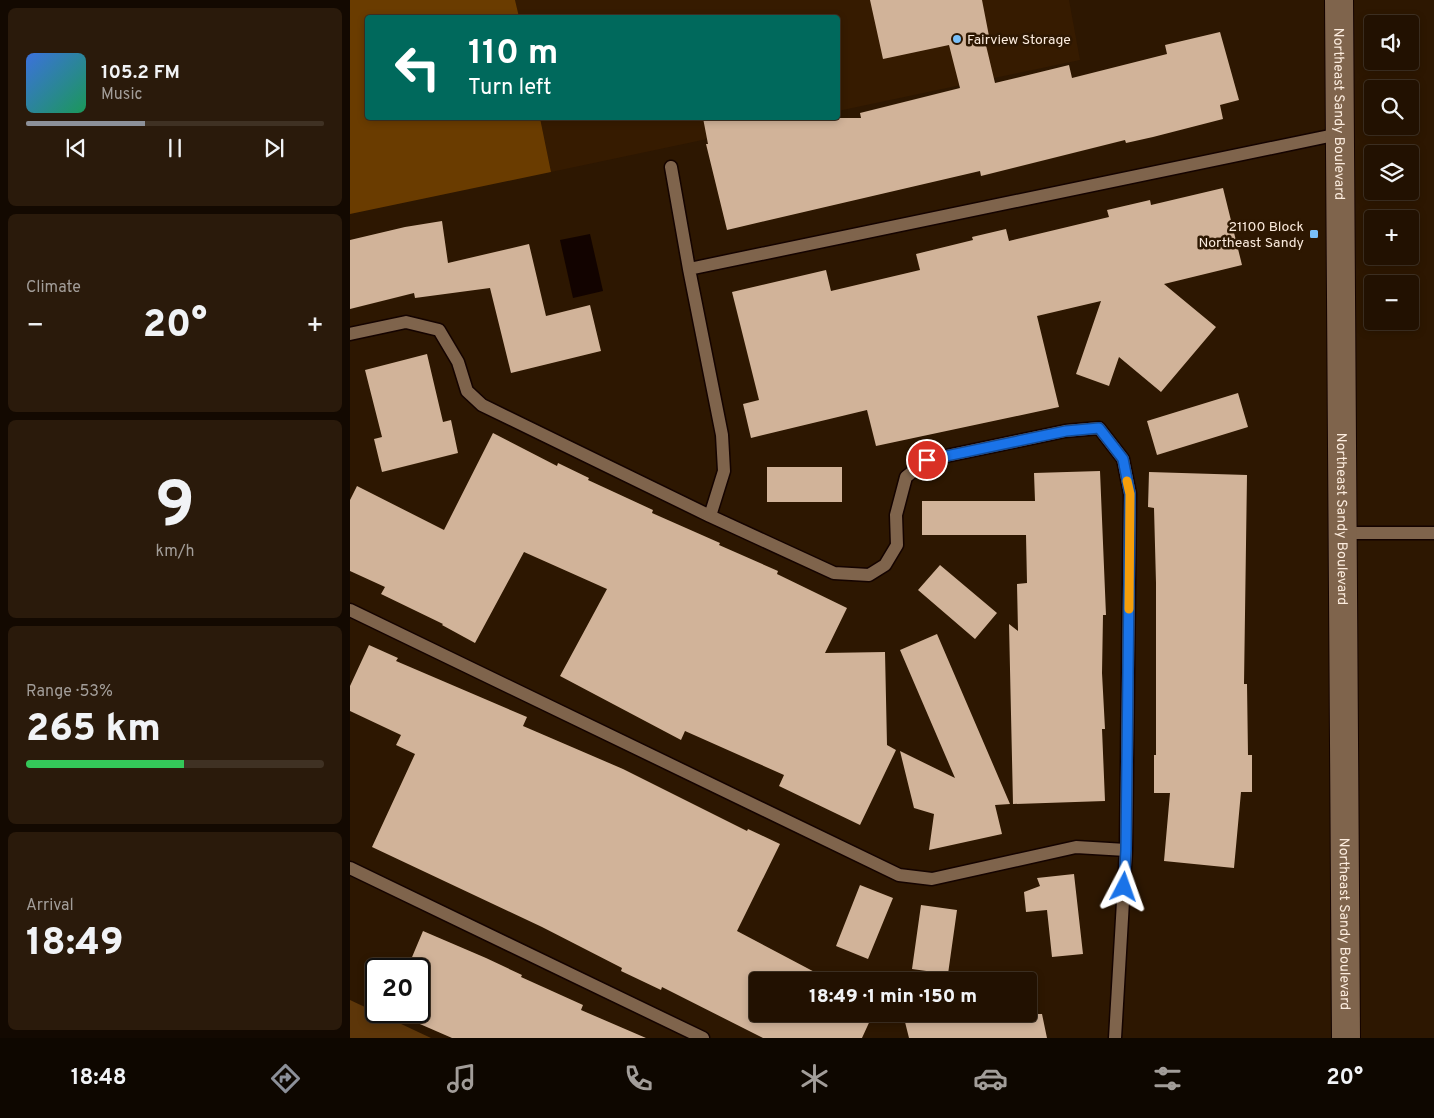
<!DOCTYPE html>
<html lang="en">
<head>
<meta charset="utf-8">
<style>
	:root { --surface:#221101; --page:#2a1a0b; --text:#f1f3f6; --muted:#a29d99; --line:#3f3123; --accent:#8c9099 }
	body { margin:0; font-family:Overpass,sans-serif; background:var(--page); color:var(--text); height:100vh; display:flex; flex-direction:column; font-size:19px; white-space:nowrap }
	* { box-sizing:border-box; margin:0 }
	p { font-size:16px; color:var(--muted) }
	.icon { flex:none; width:28px; height:28px; fill:none; stroke:currentColor; stroke-width:2; stroke-linecap:round; stroke-linejoin:round }
	.map { position:relative; flex:1; overflow:hidden }
	.side { display:flex; flex-direction:column; gap:8px; padding:8px; background:#130901; width:350px }
	.side>* { flex:none }
	.top-card { position:absolute; left:15px; top:15px; width:475px; height:105px; border-radius:5px; box-shadow:0 2px 8px #0003,0 0 0 1px var(--line); background:#00695c; color:#fff; overflow:hidden }
	.controls { position:absolute; left:1014px; top:15px; display:grid; gap:10px }
	.controls a { display:grid; place-items:center; width:55px; height:55px; border-radius:5px; background:var(--surface); box-shadow:0 2px 8px #0003,0 0 0 1px var(--line); font-size:25px }
	.speed { position:absolute; left:15px; top:958px; display:flex; gap:10px; font-size:25px; font-weight:700; text-align:center }
	.speed>* { display:grid; place-content:center; width:65px; height:65px; border-radius:50%; background:var(--surface); box-shadow:0 2px 8px #0003,0 0 0 1px var(--line); line-height:1 }
	.speed .limit { border:2px solid #111; border-radius:8px; background:#fff; color:#111 }
	.pin { position:absolute; display:grid; place-items:center; width:42px; height:42px; color:#fff; margin:-21px; border:2px solid #fff; border-radius:50%; box-shadow:0 1px 5px #0007 }
	.me { position:absolute; width:55px; margin:-28px; rotate:4deg; stroke-linejoin:round; filter:drop-shadow(0 0 4px #0008) }
	.turn { display:flex; align-items:center; gap:18px; height:105px; padding:0 20px; font-size:22px }
	.turn .icon { width:65px; height:65px; stroke-width:2.5 }
	.turn b { display:block; font-size:35px; line-height:42px }
	.big { font-size:38px; font-weight:800; line-height:1.1 }
	.side .tile { flex:1; display:flex; flex-direction:column; justify-content:center; gap:8px; min-width:0; padding:0 18px; border-radius:8px; background:var(--page) }
	.side .dial { align-items:center; gap:0 }
	.dial b { font-size:65px; line-height:1 }
	.song { display:flex; align-items:center; gap:15px }
	.cover { width:60px; height:60px; border-radius:8px; background:linear-gradient(135deg,hsl(220 70% 55%),hsl(150 70% 35%)) }
	.played { height:5px; border-radius:2px; background:linear-gradient(90deg,var(--accent) 40%,var(--line) 40%) }
	.keys { display:flex; justify-content:space-around; direction:ltr }
	.heat { display:flex; justify-content:space-between; align-items:center; font-size:28px; direction:ltr }
	.charge { height:8px; border-radius:4px; background:linear-gradient(90deg,#34c759 53%,var(--line) 0) }
	.trip { position:absolute; left:399px; top:972px; width:288px; height:50px; border-radius:5px; background:var(--surface); box-shadow:0 2px 8px #0003,0 0 0 1px var(--line); font-weight:800; line-height:50px; text-align:center }
	.tab-bar { display:flex; height:80px; justify-content:space-around; align-items:center; background:#0e0700; color:var(--muted) }
	.tab-bar .icon { width:35px; height:35px }
	.tab-bar .active { color:var(--accent) }
	.tab-bar b { font-size:22px; color:var(--text) }
	main { display:flex; flex:1; min-height:0 }
	.map>svg:first-child { display:block }
</style>
</head>
<body>
<main>
<section class="side">
<div class="tile">
<div class="song"><i class="cover"></i><div><b>105.2 FM</b><p>Music</p></div></div>
<div class="played"></div>
<div class="keys"><svg class="icon" aria-label="previous" viewBox="0 0 24 24"><path d="M18 5L8 12l10 7zM5 5v14"/></svg><svg class="icon" aria-label="pause" viewBox="0 0 24 24"><path d="M8 5v14M16 5v14"/></svg><svg class="icon" aria-label="next" viewBox="0 0 24 24"><path d="M6 5l10 7-10 7zM19 5v14"/></svg></div>
</div>
<div class="tile"><p>Climate</p>
<div class="heat"><a>−</a><b class="big">20°</b><a>+</a></div>
</div>
<div class="tile dial"><b>9</b><p>km/h</p></div>
<div class="tile"><p>Range · 53%</p><b class="big">265 km</b><div class="charge"></div></div>
<div class="tile"><p>Arrival</p><b class="big">18:49</b></div>
</section>
<div class="map">
<svg width="1084" height="1038" viewBox="0 0 1084 1038">
	<rect width="100%" height="100%" fill="#2d1701"/>
	<!-- built -->
	<path fill="#361b00" d="M 165,0 L 719,0 L 730,60 L 488,111 L 488,18 L 169,17 Z
		M 190,118 L 457,118 L 201,172 Z"/>
	<!-- green -->
	<path fill="#5d3609" d="M 0,1000 L 81,1038 L 0,1038 Z"/>
	<!-- forest -->
	<path fill="#6a3c00" d="M 0,0 L 165,0 L 169,17 L 18,18 L 18,118 L 190,118 L 201,172 L 0,214 Z"/>
	<!-- water -->
	<path fill="#120300" d="M 240,234 L 253,291 L 223,298 L 210,240 Z"/>
	<!-- building -->
	<path fill="#d1b399" d="M 520,0 L 632,0 L 639,36 L 634,37 L 645,83 L 719,65 L 722,78 L 817,54 L 815,45 L 870,32 L 889,100 L 870,105 L 873,119 L 803,137 L 776,143 L 775,140 L 631,176 L 630,171 L 377,230 L 356,144 L 358,144 L 353,118 L 511,118 L 510,113 L 610,88 L 599,45 L 533,59 Z
		M 873,188 L 892,265 L 814,284 L 866,327 L 811,392 L 769,357 L 759,386 L 726,374 L 751,301 L 687,316 L 709,407 L 526,446 L 517,410 L 401,438 L 393,404 L 409,400 L 382,292 L 476,270 L 481,291 L 570,270 L 566,254 L 623,240 L 622,237 L 656,229 L 659,241 L 759,217 L 757,210 L 800,200 L 801,205 Z
		M 92,221 L 98,263 L 179,244 L 196,316 L 240,305 L 251,351 L 161,373 L 140,288 L 65,298 L 64,293 L 0,309 L 0,240 L 55,227 Z
		M 77,354 L 93,422 L 101,420 L 108,453 L 32,472 L 24,439 L 32,437 L 15,370 Z
		M 888,393 L 898,427 L 807,455 L 797,421 Z
		M 143,433 L 207,466 L 208,463 L 239,478 L 238,480 L 303,510 L 302,513 L 370,543 L 369,545 L 428,571 L 427,574 L 497,608 L 475,653 L 535,652 L 537,745 L 546,750 L 510,825 L 429,786 L 434,775 L 335,731 L 331,740 L 210,676 L 257,589 L 174,552 L 125,643 L 92,625 L 93,624 L 31,594 L 35,587 L 0,571 L 0,500 L 7,486 L 94,530 Z
		M 417,467 L 492,467 L 492,502 L 417,502 Z
		M 750,471 L 756,615 L 753,615 L 752,673 L 755,729 L 752,729 L 755,801 L 663,804 L 659,624 L 668,631 L 667,584 L 677,583 L 676,535 L 572,535 L 572,501 L 685,501 L 684,473 Z
		M 799,472 L 897,475 L 894,684 L 897,684 L 898,755 L 902,755 L 902,792 L 891,792 L 884,868 L 814,861 L 820,793 L 804,793 L 804,755 L 806,755 L 806,583 L 804,508 L 798,507 Z
		M 590,565 L 647,613 L 625,639 L 568,590 Z
		M 587,634 L 660,804 L 645,805 L 652,834 L 579,850 L 584,814 L 564,808 L 550,751 L 605,778 L 550,650 Z
		M 19,645 L 48,658 L 46,661 L 177,717 L 173,726 L 273,769 L 397,831 L 398,829 L 430,844 L 387,931 L 474,977 L 471,981 L 408,981 L 408,1014 L 523,1014 L 512,1038 L 413,1038 L 312,987 L 311,990 L 271,971 L 272,968 L 192,927 L 22,847 L 65,754 L 46,745 L 51,735 L 0,711 L 0,686 Z
		M 724,874 L 733,954 L 702,957 L 697,910 L 676,912 L 674,892 L 690,886 L 687,878 Z
		M 510,885 L 543,898 L 518,959 L 486,946 Z
		M 571,905 L 607,910 L 598,974 L 562,969 Z
		M 73,931 L 136,958 L 172,975 L 171,977 L 233,1005 L 231,1010 L 296,1038 L 102,1038 L 40,1011 L 69,1011 L 69,969 L 57,969 Z
		M 553,1014 L 692,1014 L 697,1038 L 559,1038 Z"/>
	<g fill="none" stroke-linecap="round" stroke-linejoin="round">
		<!-- lane casing -->
		<g stroke="#140300" stroke-width="15">
			<path id="lane" d="M 321,167 L 339,269
				M 0,334 L 56,322 L 89,330 L 108,362 L 117,391 L 132,405 L 360,516
				M 991,533 L 1084,533
				M 0,610 L 549,875 L 582,879 L 726,847 L 776,850
				M 0,868 L 353,1038
				M 765,1038 L 776,850 L 780,494 L 773,459 L 749,428 L 715,431 L 577,460 L 556,477 L 546,515 L 547,545 L 535,565 L 519,575 L 484,573 L 360,516 L 374,471 L 372,435 L 339,269 L 989,134"/>
		</g>
		<!-- secondary casing -->
		<g stroke="#140300" stroke-width="30">
			<g id="secondary">
				<path id="s1" d="M 989,0 L 996,1038"/>
			</g>
		</g>
		<!-- lane -->
		<use href="#lane" stroke="#7f644c" stroke-width="12"/>
		<!-- secondary -->
		<use href="#secondary" stroke="#7f644c" stroke-width="28"/>
	</g>
	<g fill="none" stroke-linecap="round" stroke-linejoin="round">
		<!-- route casing -->
		<g stroke="#114b97" stroke-width="12">
			<path id="route" d="M 577,460 L 716,431 L 749,428 L 773,459 L 780,494 L 776,850 L 774,887"/>
		</g>
		<!-- route -->
		<use href="#route" stroke="#1a73e8" stroke-width="9"/>
		<!-- slow -->
		<path stroke="#f59e0b" stroke-width="9" d="M 777,481 L 780,494 L 779,609"/>
	</g>
	<!-- markers -->
	<g fill="#79bff8" stroke="#2d1701" stroke-width="2">
		<circle cx="607" cy="39" r="5"/>
		<rect x="959" y="229" width="10" height="10" rx="2.5"/>
	</g>
	<g text-anchor="middle" stroke-width="5" stroke-linejoin="round" paint-order="stroke">
		<!-- poi labels -->
		<g font-size="14" fill="#fcecde" stroke="#2d1701" text-anchor="start">
			<text x="617" y="44">Fairview Storage</text>
			<text x="954" y="231" text-anchor="end">21100 Block<tspan x="954" dy="16">Northeast Sandy</tspan></text>
		</g>
		<!-- street labels -->
		<g font-size="14" fill="#fcecde" stroke="#2d1701">
			<text dy="5" stroke="none"><textPath href="#s1" startOffset="114">Northeast Sandy Boulevard</textPath></text>
			<text dy="5" stroke="none"><textPath href="#s1" startOffset="519">Northeast Sandy Boulevard</textPath></text>
			<text dy="5" stroke="none"><textPath href="#s1" startOffset="924">Northeast Sandy Boulevard</textPath></text>
		</g>
	</g>
</svg>
<div class="controls">
<a><svg class="icon" aria-label="sound" viewBox="0 0 24 24"><path d="M4 9h4l5-4v14l-5-4H4zM17 9q2 3 0 6"/></svg></a>
<a><svg class="icon" aria-label="search" viewBox="0 0 24 24"><circle cx="10" cy="10" r="6"/><path d="M15 15l6 6"/></svg></a>
<a><svg class="icon" aria-label="layers" viewBox="0 0 24 24"><path d="M12 4l9 5-9 5-9-5zM3 14l9 5 9-5"/></svg></a>
<a>+</a>
<a>−</a>
</div>
<div class="speed"><div class="limit">20</div></div>
<div class="pin" style="left:577px;top:460px;background:#d93025"><svg class="icon" aria-label="arrive" viewBox="0 0 24 24"><path d="M6 21V4h12l-3 4 3 4H6"/></svg></div>
<svg class="me" style="left:774px;top:887px" viewBox="-20 -20 40 40"><path d="M0-17L14 15 0 8-14 15z" fill="#1a73e8" stroke="#fff" stroke-width="4"/></svg>
<div class="trip">18:49 · 1 min · 150 m</div>
<div class="top-card">
<div class="turn"><svg class="icon" aria-label="left" viewBox="0 0 24 24"><path d="M17 20v-9H6M10 6l-5 5 5 5"/></svg><div><b>110 m</b>Turn left</div></div>
</div>
</div>
</main>
<nav class="tab-bar">
<b>18:48</b>
<svg class="icon active" aria-label="directions" viewBox="0 0 24 24"><path d="M12 3l9 9-9 9-9-9zM9 14v-3h6M13 9l2 2-2 2"/></svg>
<svg class="icon" aria-label="music" viewBox="0 0 24 24"><path d="M9 18V5l10-2v13"/><circle cx="6" cy="18" r="3"/><circle cx="16" cy="16" r="3"/></svg>
<svg class="icon" aria-label="phone" viewBox="0 0 24 24"><path d="M5 4h4l2 5-3 2q2 4 5 5l2-3 5 2v4C11 20 4 13 5 4z"/></svg>
<svg class="icon" aria-label="climate" viewBox="0 0 24 24"><path d="M12 3v18M4 7l16 10M4 17L20 7"/></svg>
<svg class="icon" aria-label="car" viewBox="0 0 24 24"><path d="M5 17H2v-5l4-1 3-4h7l3 4 3 1v5h-3M9 17h6M6 11h13"/><circle cx="7" cy="17" r="2"/><circle cx="17" cy="17" r="2"/></svg>
<svg class="icon" aria-label="filters" viewBox="0 0 24 24"><path d="M4 7h16M4 17h16"/><circle cx="9" cy="7" r="2"/><circle cx="15" cy="17" r="2"/></svg>
<b>20°</b>
</nav>
</body>
</html>
